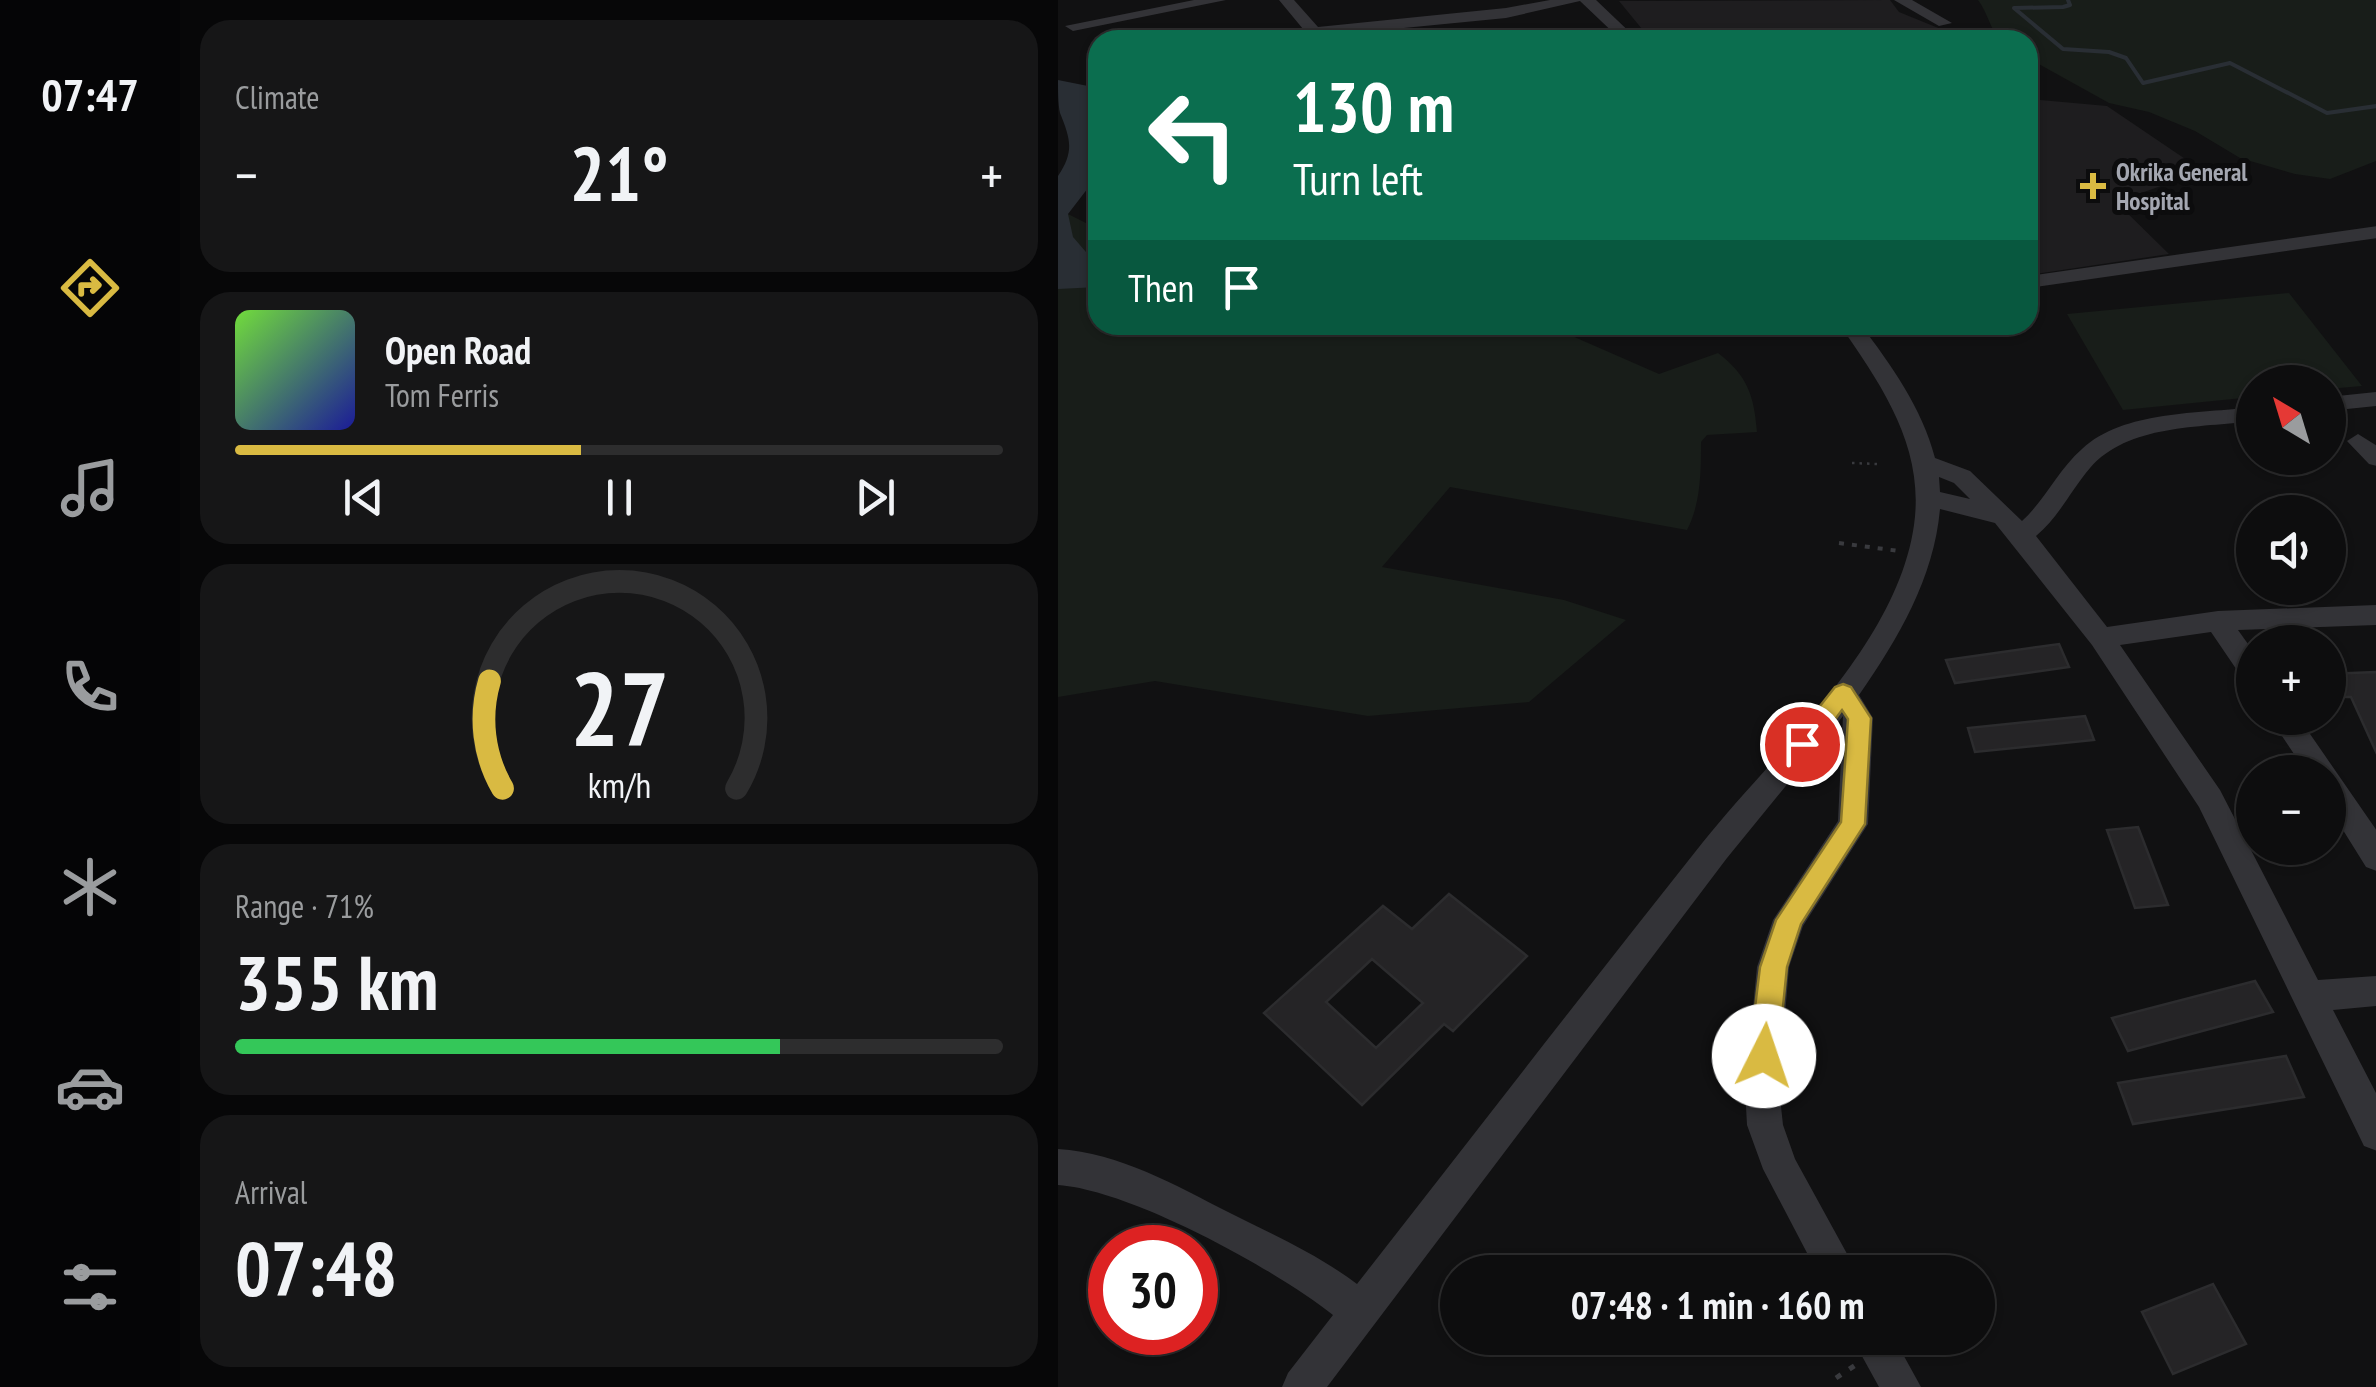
<!DOCTYPE html>
<html lang="en">
<head>
<meta charset="utf-8">
<style>
	:root { --surface:#0d0d0e; --page:#161617; --text:#f1f3f6; --muted:#9a9c9e; --line:#2d2d2e; --accent:#d9ba42 }
	body { margin:0; font-family:"PT Sans Narrow",sans-serif; background:var(--page); color:var(--text); height:100vh; display:flex; flex-direction:column; font-size:38px; white-space:nowrap }
	* { box-sizing:border-box; margin:0 }
	p { font-size:32px; color:var(--muted) }
	.icon { flex:none; width:55px; height:55px; fill:none; stroke:currentColor; stroke-width:2; stroke-linecap:round; stroke-linejoin:round }
	.map { position:relative; flex:1; overflow:hidden }
	.side { display:flex; flex-direction:column; gap:20px; padding:20px; background:#070708; width:878px }
	.side>* { flex:none }
	.hud { position:absolute; left:30px; top:30px; width:950px; height:305px; border-radius:30px; box-shadow:0 2px 8px #0004,0 0 0 2px var(--line); background:#0b6e4f; color:#fff; overflow:hidden }
	.needle { width:65px; rotate:322deg }
	.tools { position:absolute; left:1178px; top:365px; display:grid; gap:20px }
	.tools a { display:grid; place-items:center; width:110px; height:110px; border-radius:50%; background:var(--surface); box-shadow:0 2px 8px #0004,0 0 0 2px var(--line); font-size:50px }
	.speed { position:absolute; left:30px; top:1225px; display:flex; gap:20px; font-size:50px; font-weight:700; text-align:center }
	.speed>* { display:grid; place-content:center; width:130px; height:130px; border-radius:50%; background:var(--surface); box-shadow:0 2px 8px #0004,0 0 0 2px var(--line); line-height:1 }
	.speed .limit { border:15px solid #d22; background:#fff; color:#111 }
	.pin { position:absolute; display:grid; place-items:center; width:85px; height:85px; color:#fff; margin:-42px; border:5px solid #fff; border-radius:50%; box-shadow:0 2px 10px #0007 }
	.me { position:absolute; width:110px; margin:-55px; rotate:4deg; stroke-linejoin:round; filter:drop-shadow(0 0 8px #0008) }
	.turn { display:flex; align-items:center; gap:35px; height:210px; padding:0 40px; font-size:45px }
	.turn .icon { width:130px; height:130px; stroke-width:2.5 }
	.turn b { display:block; font-size:70px; line-height:85px }
	.then { display:flex; align-items:center; height:95px; padding:0 40px; background:#0003; gap:20px; font-size:38px }
	.big { font-size:75px; font-weight:800; line-height:1.1 }
	.side .tile { flex:1; display:flex; flex-direction:column; justify-content:center; gap:15px; min-width:0; padding:0 35px; border-radius:30px; background:var(--page) }
	.side .dial { align-items:center; gap:0 }
	.dial svg { height:260px; overflow:visible; fill:none; stroke:var(--line); stroke-width:7; stroke-linecap:round; text-anchor:middle }
	.dial text { fill:var(--text); stroke:none }
	.song { display:flex; align-items:center; gap:30px }
	.cover { width:120px; height:120px; border-radius:15px; background:linear-gradient(135deg,hsl(100 70% 55%),hsl(240 70% 35%)) }
	.played { height:10px; border-radius:5px; background:linear-gradient(90deg,var(--accent) 45%,var(--line) 45%) }
	.keys { display:flex; justify-content:space-around; direction:ltr }
	.heat { display:flex; justify-content:space-between; align-items:center; font-size:55px; direction:ltr }
	.charge { height:15px; border-radius:8px; background:linear-gradient(90deg,#34c759 71%,var(--line) 0) }
	.trip { position:absolute; left:382px; top:1255px; width:555px; height:100px; border-radius:50px; background:var(--surface); box-shadow:0 2px 8px #0004,0 0 0 2px var(--line); font-weight:800; line-height:100px; text-align:center }
	main { display:flex; flex:1; min-height:0 }
	.dock { display:flex; flex-direction:column; width:180px; justify-content:space-around; align-items:center; background:#050506; color:var(--muted) }
	.dock .icon { width:70px; height:70px }
	.dock .current { color:var(--accent) }
	.dock b { font-size:45px; color:var(--text) }
	.map>svg:first-child { display:block }
</style>
</head>
<body>
<main>
<nav class="dock">
<b>07:47</b>
<svg class="icon current" aria-label="directions" viewBox="0 0 24 24"><path d="M12 3l9 9-9 9-9-9zM9 14v-3h6M13 9l2 2-2 2"/></svg>
<svg class="icon" aria-label="music" viewBox="0 0 24 24"><path d="M9 18V5l10-2v13"/><circle cx="6" cy="18" r="3"/><circle cx="16" cy="16" r="3"/></svg>
<svg class="icon" aria-label="phone" viewBox="0 0 24 24"><path d="M5 4h4l2 5-3 2q2 4 5 5l2-3 5 2v4C11 20 4 13 5 4z"/></svg>
<svg class="icon" aria-label="climate" viewBox="0 0 24 24"><path d="M12 3v18M4 7l16 10M4 17L20 7"/></svg>
<svg class="icon" aria-label="car" viewBox="0 0 24 24"><path d="M5 17H2v-5l4-1 3-4h7l3 4 3 1v5h-3M9 17h6M6 11h13"/><circle cx="7" cy="17" r="2"/><circle cx="17" cy="17" r="2"/></svg>
<svg class="icon" aria-label="filters" viewBox="0 0 24 24"><path d="M4 7h16M4 17h16"/><circle cx="9" cy="7" r="2"/><circle cx="15" cy="17" r="2"/></svg>
</nav>
<section class="side">
<div class="tile"><p>Climate</p>
<div class="heat"><a>−</a><b class="big">21°</b><a>+</a></div>
</div>
<div class="tile">
<div class="song"><i class="cover"></i><div><b>Open Road</b><p>Tom Ferris</p></div></div>
<div class="played"></div>
<div class="keys"><svg class="icon" aria-label="previous" viewBox="0 0 24 24"><path d="M18 5L8 12l10 7zM5 5v14"/></svg><svg class="icon" aria-label="pause" viewBox="0 0 24 24"><path d="M8 5v14M16 5v14"/></svg><svg class="icon" aria-label="next" viewBox="0 0 24 24"><path d="M6 5l10 7-10 7zM19 5v14"/></svg></div>
</div>
<div class="tile dial"><svg viewBox="0 0 100 80">
<path d="M14 69A42 42 0 1 1 86 69"/>
<path d="M14 69A42 42 0 0 1 10 36" stroke="#d9ba42"/>
<text x="50" y="56" font-size="32" font-weight="700">27</text>
<text x="50" y="72" font-size="11">km/h</text>
</svg></div>
<div class="tile"><p>Range · 71%</p><b class="big">355 km</b><div class="charge"></div></div>
<div class="tile"><p>Arrival</p><b class="big">07:48</b></div>
</section>
<div class="map">
<svg width="1319" height="1387" viewBox="0 0 1319 1387">
	<rect width="100%" height="100%" fill="#111112"/>
	<!-- built -->
	<path fill="#1e1d1f" d="M 832,0 L 841,12 L 895,34 L 900,40 L 593,40 L 561,1 Z
		M 970,99 L 1049,106 L 1145,171 L 1058,202 L 1111,254 L 970,275 Z"/>
	<!-- green -->
	<path fill="#181d19" d="M 920,0 L 1318,0 L 1318,161 L 1272,179 L 1237,174 L 1182,158 L 1137,131 L 1091,112 L 1051,103 L 970,58 L 970,40 L 942,40 C 931,27 930,13 920,0 Z
		M 10,214 L 40,229 L 40,325 L 489,325 L 601,374 L 660,353 C 690,376 696,396 699,432 L 649,435 L 643,442 C 643,471 643,503 629,530 L 392,487 L 324,567 L 506,600 L 568,620 L 471,702 L 310,716 L 97,681 L 0,697 L 0,224 Z
		M 1231,293 L 1304,386 L 1270,389 L 1270,382 L 1195,382 L 1195,397 L 1065,410 L 1009,314 Z"/>
	<!-- water -->
	<path fill="#292e34" d="M 0,80 L 40,88 L 40,175 L 10,214 L 15,237 L 40,266 L 40,287 L 0,289 L 0,176 C 17,151 12,138 2,113 C 0,104 0,90 0,80 Z"/>
	<g fill="none" stroke-linecap="round" stroke-linejoin="round">
		<!-- stream -->
		<path stroke="#292e34" stroke-width="4" d="M 1010,0 L 1012,5 L 1005,7 L 956,8 L 1005,49 L 1051,52 L 1068,58 L 1085,83 L 1172,63 L 1269,113 L 1319,106"/>
	</g>
	<!-- building -->
	<path fill="#252426" stroke="#2c2c2e" stroke-width="2.5" fill-rule="evenodd" d="M 1001,644 L 1011,667 L 897,683 L 888,660 Z
		M 1319,672 L 1319,754 L 1293,697 L 1280,697 L 1270,674 Z
		M 1027,716 L 1036,740 L 917,752 L 910,728 Z
		M 1080,827 L 1110,905 L 1077,908 L 1049,830 Z
		M 391,894 L 469,956 L 395,1031 L 386,1024 L 304,1105 L 206,1013 L 325,906 L 354,929 ZM 314,959 L 365,1003 L 318,1048 L 268,1002 Z
		M 1197,981 L 1215,1012 L 1070,1051 L 1054,1018 Z
		M 1228,1056 L 1246,1097 L 1075,1124 L 1060,1083 Z
		M 1155,1284 L 1188,1344 L 1115,1374 L 1084,1312 Z"/>
	<g fill="none" stroke-linecap="round" stroke-linejoin="round">
		<!-- path-far2 -->
		<path stroke="#393a3e" stroke-width="2.5" stroke-dasharray="2.5 5" stroke-linecap="butt" d="M 794,463 L 819,464"/>
		<!-- path-far1 -->
		<path stroke="#393a3e" stroke-width="4" stroke-dasharray="5 8" stroke-linecap="butt" d="M 781,543 L 841,551"/>
		<!-- path -->
		<path stroke="#393a3e" stroke-width="5" stroke-dasharray="6 10" stroke-linecap="butt" d="M 778,1378 L 799,1364"/>
		<!-- minor -->
		<path fill="#333337" fill-rule="evenodd" d="M 136,0 L 168,0 L 15,31 L 7,26 Z
			M 221,0 L 236,0 L 260,27 L 448,8 L 492,0 L 538,0 L 580,40 L 563,40 L 522,1 L 448,18 L 264,36 L 264,40 L 186,40 L 194,35 L 245,29 Z
			M 836,0 L 854,0 L 894,23 L 881,26 Z
			M 1319,226 L 1319,238 L 970,288 L 970,276 Z
			M 782,325 L 803,325 C 833,365 864,408 877,458 L 912,471 L 964,521 C 987,500 1000,470 1024,449 C 1066,410 1142,414 1195,407 L 1195,421 C 1142,428 1070,424 1032,468 C 1013,490 1001,517 978,536 L 1049,627 L 1160,611 L 1319,605 L 1319,625 L 1180,630 L 1195,651 L 1195,682 L 1185,679 L 1153,632 L 1062,645 L 1162,790 L 1260,980 L 1319,976 L 1319,1006 L 1275,1010 L 1319,1095 L 1319,1151 L 1306,1146 L 1141,807 L 1034,645 L 937,523 L 882,509 C 876,578 840,639 801,695 L 815,718 L 810,824 L 745,926 L 731,967 L 721,1088 L 725,1125 L 737,1159 L 799,1272 L 759,1272 L 705,1169 L 689,1125 L 687,1088 L 699,967 L 715,920 L 780,821 L 785,716 L 669,858 L 269,1387 L 224,1387 L 230,1373 L 275,1315 C 217,1269 73,1190 0,1185 L 0,1149 C 62,1153 117,1185 172,1213 C 216,1235 259,1254 299,1284 C 414,1137 528,989 645,842 C 718,751 839,645 856,525 C 867,447 824,386 782,325 ZM 881,477 L 896,483 L 912,499 L 882,492 Z
			M 1319,392 L 1319,406 L 1270,411 L 1270,397 Z
			M 1300,434 L 1319,446 L 1319,466 L 1311,464 L 1289,441 Z
			M 1212,718 L 1241,718 L 1319,831 L 1319,871 L 1308,867 L 1270,806 L 1270,772 L 1248,772 Z
			M 794,1338 L 836,1338 L 863,1387 L 821,1387 Z"/>
	</g>
	<!-- route -->
	<path fill="#d9ba42" stroke="#8d792b" stroke-width="2.5" d="M 785,684 L 793,687 L 813,718 L 807,824 L 743,924 L 729,967 L 720,1056 L 715,1066 L 706,1070 L 696,1066 L 691,1056 L 702,967 L 718,920 L 783,822 L 790,719 L 784,710 C 772,725 757,757 736,750 L 732,744 L 777,687 Z"/>
	<!-- markers -->
	<path fill="#d9ba42" stroke="#0c0c0d" stroke-width="4" d="M1030 171h10v10h10v10h-10v10h-10v-10h-10v-10h10z"/>
	<g text-anchor="middle" stroke-width="10" stroke-linejoin="round" paint-order="stroke">
		<!-- far-poi labels -->
		<g font-size="25" font-weight="bold" fill="#a4a7b1" stroke="#0c0c0d" text-anchor="start">
			<text x="1058" y="181">Okrika General<tspan x="1058" dy="29">Hospital</tspan></text>
		</g>
	</g>
</svg>
<div class="tools">
<a><svg class="needle" viewBox="-14 -14 28 28"><path d="M0-13l5 13h-10z" fill="#e53935"/><path d="M0 13l5-13h-10z" fill="#9a9c9e"/></svg></a>
<a><svg class="icon" aria-label="sound" viewBox="0 0 24 24"><path d="M4 9h4l5-4v14l-5-4H4zM17 9q2 3 0 6"/></svg></a>
<a>+</a>
<a>−</a>
</div>
<div class="speed"><div class="limit">30</div></div>
<div class="pin" style="left:744px;top:744px;background:#d93025"><svg class="icon" aria-label="arrive" viewBox="0 0 24 24"><path d="M6 21V4h12l-3 4 3 4H6"/></svg></div>
<svg class="me" style="left:706px;top:1056px" viewBox="-20 -20 40 40"><circle r="19" fill="#fff"/><path d="M0-13L10 11 0 6-10 11z" fill="#d9ba42"/></svg>
<div class="trip">07:48 · 1 min · 160 m</div>
<div class="hud">
<div class="turn"><svg class="icon" aria-label="left" viewBox="0 0 24 24"><path d="M17 20v-9H6M10 6l-5 5 5 5"/></svg><div><b>130 m</b>Turn left</div></div>
<div class="then">Then<svg class="icon" aria-label="arrive" viewBox="0 0 24 24"><path d="M6 21V4h12l-3 4 3 4H6"/></svg></div>
</div>
</div>
</main>
</body>
</html>
